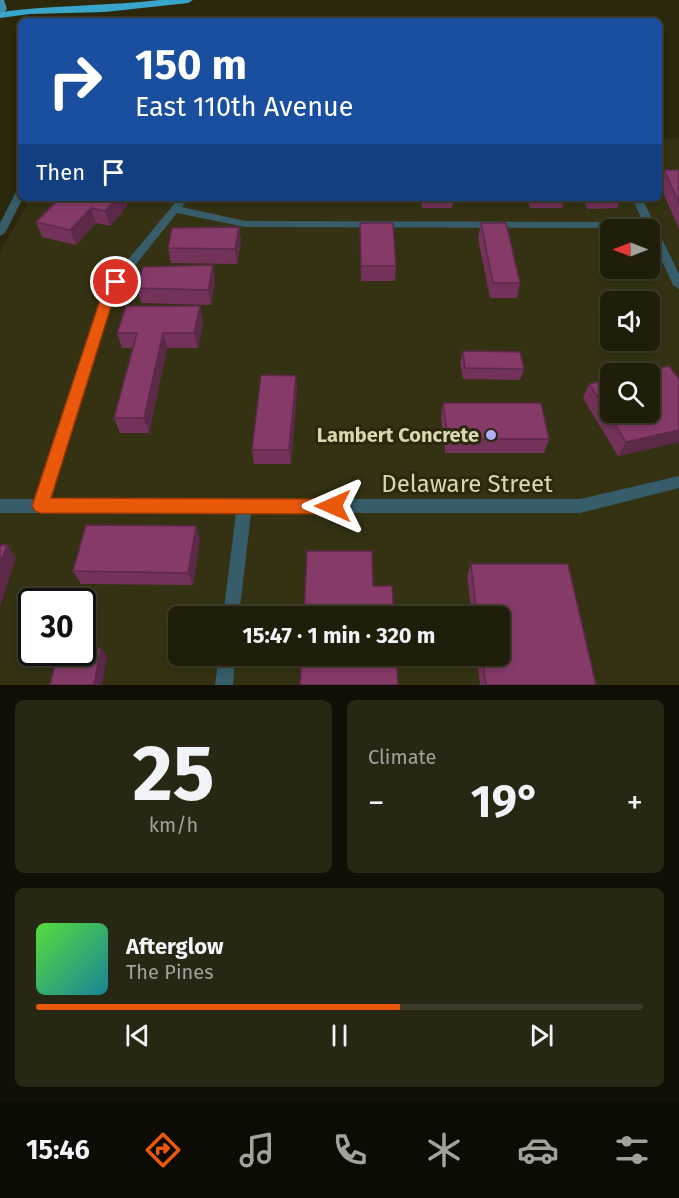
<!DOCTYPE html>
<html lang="en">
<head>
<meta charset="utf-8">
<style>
	:root { --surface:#201e0a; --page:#282713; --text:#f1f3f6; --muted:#a2a29c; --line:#3d3c2b; --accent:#ea580c }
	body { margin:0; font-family:"Fira Sans",sans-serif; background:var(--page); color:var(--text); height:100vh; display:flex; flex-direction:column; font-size:22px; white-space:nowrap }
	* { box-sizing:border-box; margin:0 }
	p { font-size:20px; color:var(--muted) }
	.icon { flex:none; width:33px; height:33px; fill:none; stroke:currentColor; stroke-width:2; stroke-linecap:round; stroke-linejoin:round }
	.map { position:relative; height:685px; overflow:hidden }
	.panel { display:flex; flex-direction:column; gap:15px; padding:15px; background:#121006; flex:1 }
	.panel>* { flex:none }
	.top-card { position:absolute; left:18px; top:18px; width:644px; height:183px; border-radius:9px; box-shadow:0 3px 9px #0003,0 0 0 2px var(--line); background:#1a4fa0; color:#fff; overflow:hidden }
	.needle { width:39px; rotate:270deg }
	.tools { position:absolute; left:600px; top:219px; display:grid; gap:12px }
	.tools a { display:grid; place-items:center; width:60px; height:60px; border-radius:9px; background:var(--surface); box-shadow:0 3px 9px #0003,0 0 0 2px var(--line); font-size:30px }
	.speed { position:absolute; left:18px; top:588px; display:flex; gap:12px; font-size:30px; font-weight:700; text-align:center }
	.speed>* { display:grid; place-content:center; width:78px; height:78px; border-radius:50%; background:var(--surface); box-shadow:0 3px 9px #0003,0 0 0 2px var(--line); line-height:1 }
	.speed .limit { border:3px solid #111; border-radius:9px; background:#fff; color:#111 }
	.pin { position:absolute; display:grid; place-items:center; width:51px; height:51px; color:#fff; margin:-26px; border:3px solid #fff; border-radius:50%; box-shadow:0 2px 6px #0007 }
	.me { position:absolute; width:66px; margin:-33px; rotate:270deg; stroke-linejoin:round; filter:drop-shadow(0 0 4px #0008) }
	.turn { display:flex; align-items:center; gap:21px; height:126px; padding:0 18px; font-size:27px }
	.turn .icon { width:78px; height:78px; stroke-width:2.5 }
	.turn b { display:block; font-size:42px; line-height:51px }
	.then { display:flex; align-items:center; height:57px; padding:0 18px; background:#0003; gap:12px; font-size:22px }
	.big { font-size:45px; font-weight:700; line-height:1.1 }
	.panel .tile { flex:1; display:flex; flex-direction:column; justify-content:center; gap:9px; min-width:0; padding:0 21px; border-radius:9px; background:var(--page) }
	.panel .dial { align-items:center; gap:0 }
	.dial b { font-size:78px; line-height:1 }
	.song { display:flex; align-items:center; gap:18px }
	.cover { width:72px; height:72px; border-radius:9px; background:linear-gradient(135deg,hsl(110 70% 55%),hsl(190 70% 35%)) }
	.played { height:6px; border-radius:3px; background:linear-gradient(90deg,var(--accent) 60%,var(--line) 60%) }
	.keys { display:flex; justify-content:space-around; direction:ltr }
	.heat { display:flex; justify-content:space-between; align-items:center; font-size:33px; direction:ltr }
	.panel .tiles { flex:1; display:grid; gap:15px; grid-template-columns:1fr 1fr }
	.tile:last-child { grid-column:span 2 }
	.trip { position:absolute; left:168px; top:606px; width:342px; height:60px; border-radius:9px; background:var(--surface); box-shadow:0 3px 9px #0003,0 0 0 2px var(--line); font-weight:700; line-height:60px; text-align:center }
	.dock { display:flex; height:96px; justify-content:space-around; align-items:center; background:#0d0c04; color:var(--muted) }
	.dock .icon { width:42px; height:42px }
	.dock .selected { color:var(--accent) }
	.dock b { font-size:27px; color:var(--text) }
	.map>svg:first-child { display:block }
</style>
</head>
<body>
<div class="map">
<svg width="679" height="685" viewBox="0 0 679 685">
	<rect width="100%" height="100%" fill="#2b280d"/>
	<!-- built -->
	<path fill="#343213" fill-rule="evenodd" d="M 659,138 L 679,139 L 679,685 L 0,685 L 0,252 L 31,198 L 658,198 ZM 610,230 L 650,230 L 650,268 L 610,268 ZM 610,302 L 650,302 L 650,340 L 610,340 ZM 610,374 L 650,374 L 650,412 L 610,412 ZM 32,602 L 82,602 L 82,652 L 32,652 ZM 178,616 L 500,616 L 500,656 L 178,656 Z"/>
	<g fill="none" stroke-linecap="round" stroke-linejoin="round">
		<!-- minor -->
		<path fill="#375d6b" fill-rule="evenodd" d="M 21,189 L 21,198 L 23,198 L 5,233 L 0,236 L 0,223 L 16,192 Z
			M 179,198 L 189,198 L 182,207 L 245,221 L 643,222 L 632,198 L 642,198 L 679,274 L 679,289 L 673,285 L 650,235 L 650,230 L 646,228 L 245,227 L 177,213 L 120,284 L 112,300 L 49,499 L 580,499 L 679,476 L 679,488 L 580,513 L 251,513 L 239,616 L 223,616 L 236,513 L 0,513 L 0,499 L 35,499 L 100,300 L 112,279 Z
			M 219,656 L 235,656 L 233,685 L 215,685 Z"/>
		<!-- major -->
		<path fill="#3c91af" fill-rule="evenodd" d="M 0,0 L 4,0 L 7,9 L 0,16 Z"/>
		<!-- highway -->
		<path fill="#3aa5ca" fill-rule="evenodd" d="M 160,0 L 193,0 L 188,3 L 105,12 L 30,14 L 0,18 L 0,12 C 53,5 107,6 160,0 Z"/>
	</g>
	<!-- wall -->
	<path fill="#723259" d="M 664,170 L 679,170 L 679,229 L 659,183 Z
		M 60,198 L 127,206 L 110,226 L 96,223 L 76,245 L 42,237 L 36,222 Z
		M 421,198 L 454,198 L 452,208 L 422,208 Z
		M 527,198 L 565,198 L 562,208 L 530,208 Z
		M 583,198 L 620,198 L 617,208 L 587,209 Z
		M 360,223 L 396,266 L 395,281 L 361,281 Z
		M 481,223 L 520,283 L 517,298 L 490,298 L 478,238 Z
		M 239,227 L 241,242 L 237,264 L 171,263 L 168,248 Z
		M 215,280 L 211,305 L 141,303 L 137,288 Z
		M 203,321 L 198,348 L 167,348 L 149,433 L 120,433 L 114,418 L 133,348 L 122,348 L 117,333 Z
		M 463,351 L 524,369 L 520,380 L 463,379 L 460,362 Z
		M 296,376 L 297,390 L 291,464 L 254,464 L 252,450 Z
		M 679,379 L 679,442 L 618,456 L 583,398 L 589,384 Z
		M 443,403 L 549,439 L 544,453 L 445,453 L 441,418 Z
		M 200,539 L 193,585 L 81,584 L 73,571 Z
		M 471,564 L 596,685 L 480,685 L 477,656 L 500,656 L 500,616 L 472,616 L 467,576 Z"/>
	<!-- shaded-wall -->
	<path fill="#5d2949" d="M 113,198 L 125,198 L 127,206 L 110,226 L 105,211 Z
		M 91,208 L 96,223 L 76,245 L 70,230 Z
		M 239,227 L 241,242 L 237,264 L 235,249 Z
		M 213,265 L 215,280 L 211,305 L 208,290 Z
		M 200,306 L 203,321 L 198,348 L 194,333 Z
		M 163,333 L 167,348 L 149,433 L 144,418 Z
		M 296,376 L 297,390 L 291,464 L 289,450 Z
		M 679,430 L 679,442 L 618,456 L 626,442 Z
		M 196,526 L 200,539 L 193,585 L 188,573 Z
		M 7,545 L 16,558 L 0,607 L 0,564 Z
		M 101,648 L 107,656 L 102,685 L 94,685 Z"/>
	<!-- building -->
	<path fill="#853a68" stroke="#5d2949" stroke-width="1.5" d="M 664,170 L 679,170 L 679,203 Z
		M 60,198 L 117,198 L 105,211 L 91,208 L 70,230 L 36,222 Z
		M 360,223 L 393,223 L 396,266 L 361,266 Z
		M 481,223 L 506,223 L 520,283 L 493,283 Z
		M 239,227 L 235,249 L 168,248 L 172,228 Z
		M 213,265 L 208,290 L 137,288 L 143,267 Z
		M 126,306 L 200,306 L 194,333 L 163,333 L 144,418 L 114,418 L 137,333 L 117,333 Z
		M 463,351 L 520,352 L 524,369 L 465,368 Z
		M 669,366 L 679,379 L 679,430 L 626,442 L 589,384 L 610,379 L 610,412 L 650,412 L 650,374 L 634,374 Z
		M 261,375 L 296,376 L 289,450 L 252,450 Z
		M 443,403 L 541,403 L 549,439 L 448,439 Z
		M 86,525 L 196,526 L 188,573 L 73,571 Z
		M 0,545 L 7,545 L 0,564 Z
		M 307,551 L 372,551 L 373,586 L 392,586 L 394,616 L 304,616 Z
		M 471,564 L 568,564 L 596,685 L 486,685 L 482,656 L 500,656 L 500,616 L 477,616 Z
		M 101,648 L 94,685 L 50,685 L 58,652 L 82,652 L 82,649 Z
		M 302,656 L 396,656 L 398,685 L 300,685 Z"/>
	<!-- route -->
	<path fill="#ea580c" stroke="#983908" stroke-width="1.5" d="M 116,278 L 123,282 L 113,300 L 51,498 L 333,499 L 339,501 L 341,506 L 339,512 L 333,514 L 40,513 L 35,511 L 32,506 L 100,300 L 112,279 Z"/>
	<!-- markers -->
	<circle fill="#b0aefa" stroke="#2b280d" stroke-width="2" cx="491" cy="435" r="6"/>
	<g text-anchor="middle" stroke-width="6" stroke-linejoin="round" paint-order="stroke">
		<!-- poi labels -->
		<g font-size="20" font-weight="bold" fill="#d9d7ae" stroke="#2b280d" text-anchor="end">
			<text x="479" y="442">Lambert Concrete</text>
		</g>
		<!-- near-street labels -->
		<g font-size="24" fill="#d9d7ae" stroke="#2b280d">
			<text x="467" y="492">Delaware Street</text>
		</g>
	</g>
</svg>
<div class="tools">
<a><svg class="needle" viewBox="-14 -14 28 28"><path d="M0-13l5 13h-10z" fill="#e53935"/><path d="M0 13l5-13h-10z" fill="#a2a29c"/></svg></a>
<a><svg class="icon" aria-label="sound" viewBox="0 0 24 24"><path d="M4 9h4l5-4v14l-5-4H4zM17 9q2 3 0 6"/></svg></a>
<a><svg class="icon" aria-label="search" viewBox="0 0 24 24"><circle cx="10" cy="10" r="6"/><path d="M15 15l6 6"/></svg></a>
</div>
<div class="speed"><div class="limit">30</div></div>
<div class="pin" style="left:116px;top:282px;background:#d93025"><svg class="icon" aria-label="arrive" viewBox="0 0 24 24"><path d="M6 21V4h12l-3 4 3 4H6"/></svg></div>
<svg class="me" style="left:333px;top:506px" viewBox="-20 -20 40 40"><path d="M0-17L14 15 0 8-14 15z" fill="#ea580c" stroke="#fff" stroke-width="4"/></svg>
<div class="trip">15:47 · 1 min · 320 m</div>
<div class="top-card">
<div class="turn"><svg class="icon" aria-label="right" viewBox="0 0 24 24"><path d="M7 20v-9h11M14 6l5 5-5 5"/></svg><div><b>150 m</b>East 110th Avenue</div></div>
<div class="then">Then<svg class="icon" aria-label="arrive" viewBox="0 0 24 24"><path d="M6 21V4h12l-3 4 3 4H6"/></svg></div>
</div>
</div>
<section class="panel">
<div class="tiles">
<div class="tile dial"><b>25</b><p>km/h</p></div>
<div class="tile"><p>Climate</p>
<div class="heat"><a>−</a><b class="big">19°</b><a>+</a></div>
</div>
<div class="tile">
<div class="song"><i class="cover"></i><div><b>Afterglow</b><p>The Pines</p></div></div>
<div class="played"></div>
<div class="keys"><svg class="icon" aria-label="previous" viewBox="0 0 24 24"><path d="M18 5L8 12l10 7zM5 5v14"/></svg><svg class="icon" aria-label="pause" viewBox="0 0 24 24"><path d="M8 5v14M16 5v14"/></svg><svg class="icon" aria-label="next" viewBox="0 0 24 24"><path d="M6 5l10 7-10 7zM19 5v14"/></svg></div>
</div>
</div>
</section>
<nav class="dock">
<b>15:46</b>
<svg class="icon selected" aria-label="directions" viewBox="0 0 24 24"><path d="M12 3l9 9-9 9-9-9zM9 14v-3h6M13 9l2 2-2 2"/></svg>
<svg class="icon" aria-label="music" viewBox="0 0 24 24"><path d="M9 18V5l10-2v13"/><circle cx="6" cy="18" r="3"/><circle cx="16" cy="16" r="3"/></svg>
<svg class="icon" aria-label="phone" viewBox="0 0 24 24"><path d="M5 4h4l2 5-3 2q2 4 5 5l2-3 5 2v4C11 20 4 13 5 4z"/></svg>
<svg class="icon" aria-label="climate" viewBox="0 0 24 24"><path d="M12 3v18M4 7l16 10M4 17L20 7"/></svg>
<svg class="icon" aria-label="car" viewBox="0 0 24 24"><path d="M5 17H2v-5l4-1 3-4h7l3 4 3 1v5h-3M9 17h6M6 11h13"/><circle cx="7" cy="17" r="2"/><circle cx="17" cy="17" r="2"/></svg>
<svg class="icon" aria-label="filters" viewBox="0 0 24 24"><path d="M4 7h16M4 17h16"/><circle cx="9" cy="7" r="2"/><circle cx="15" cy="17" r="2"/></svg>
</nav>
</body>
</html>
